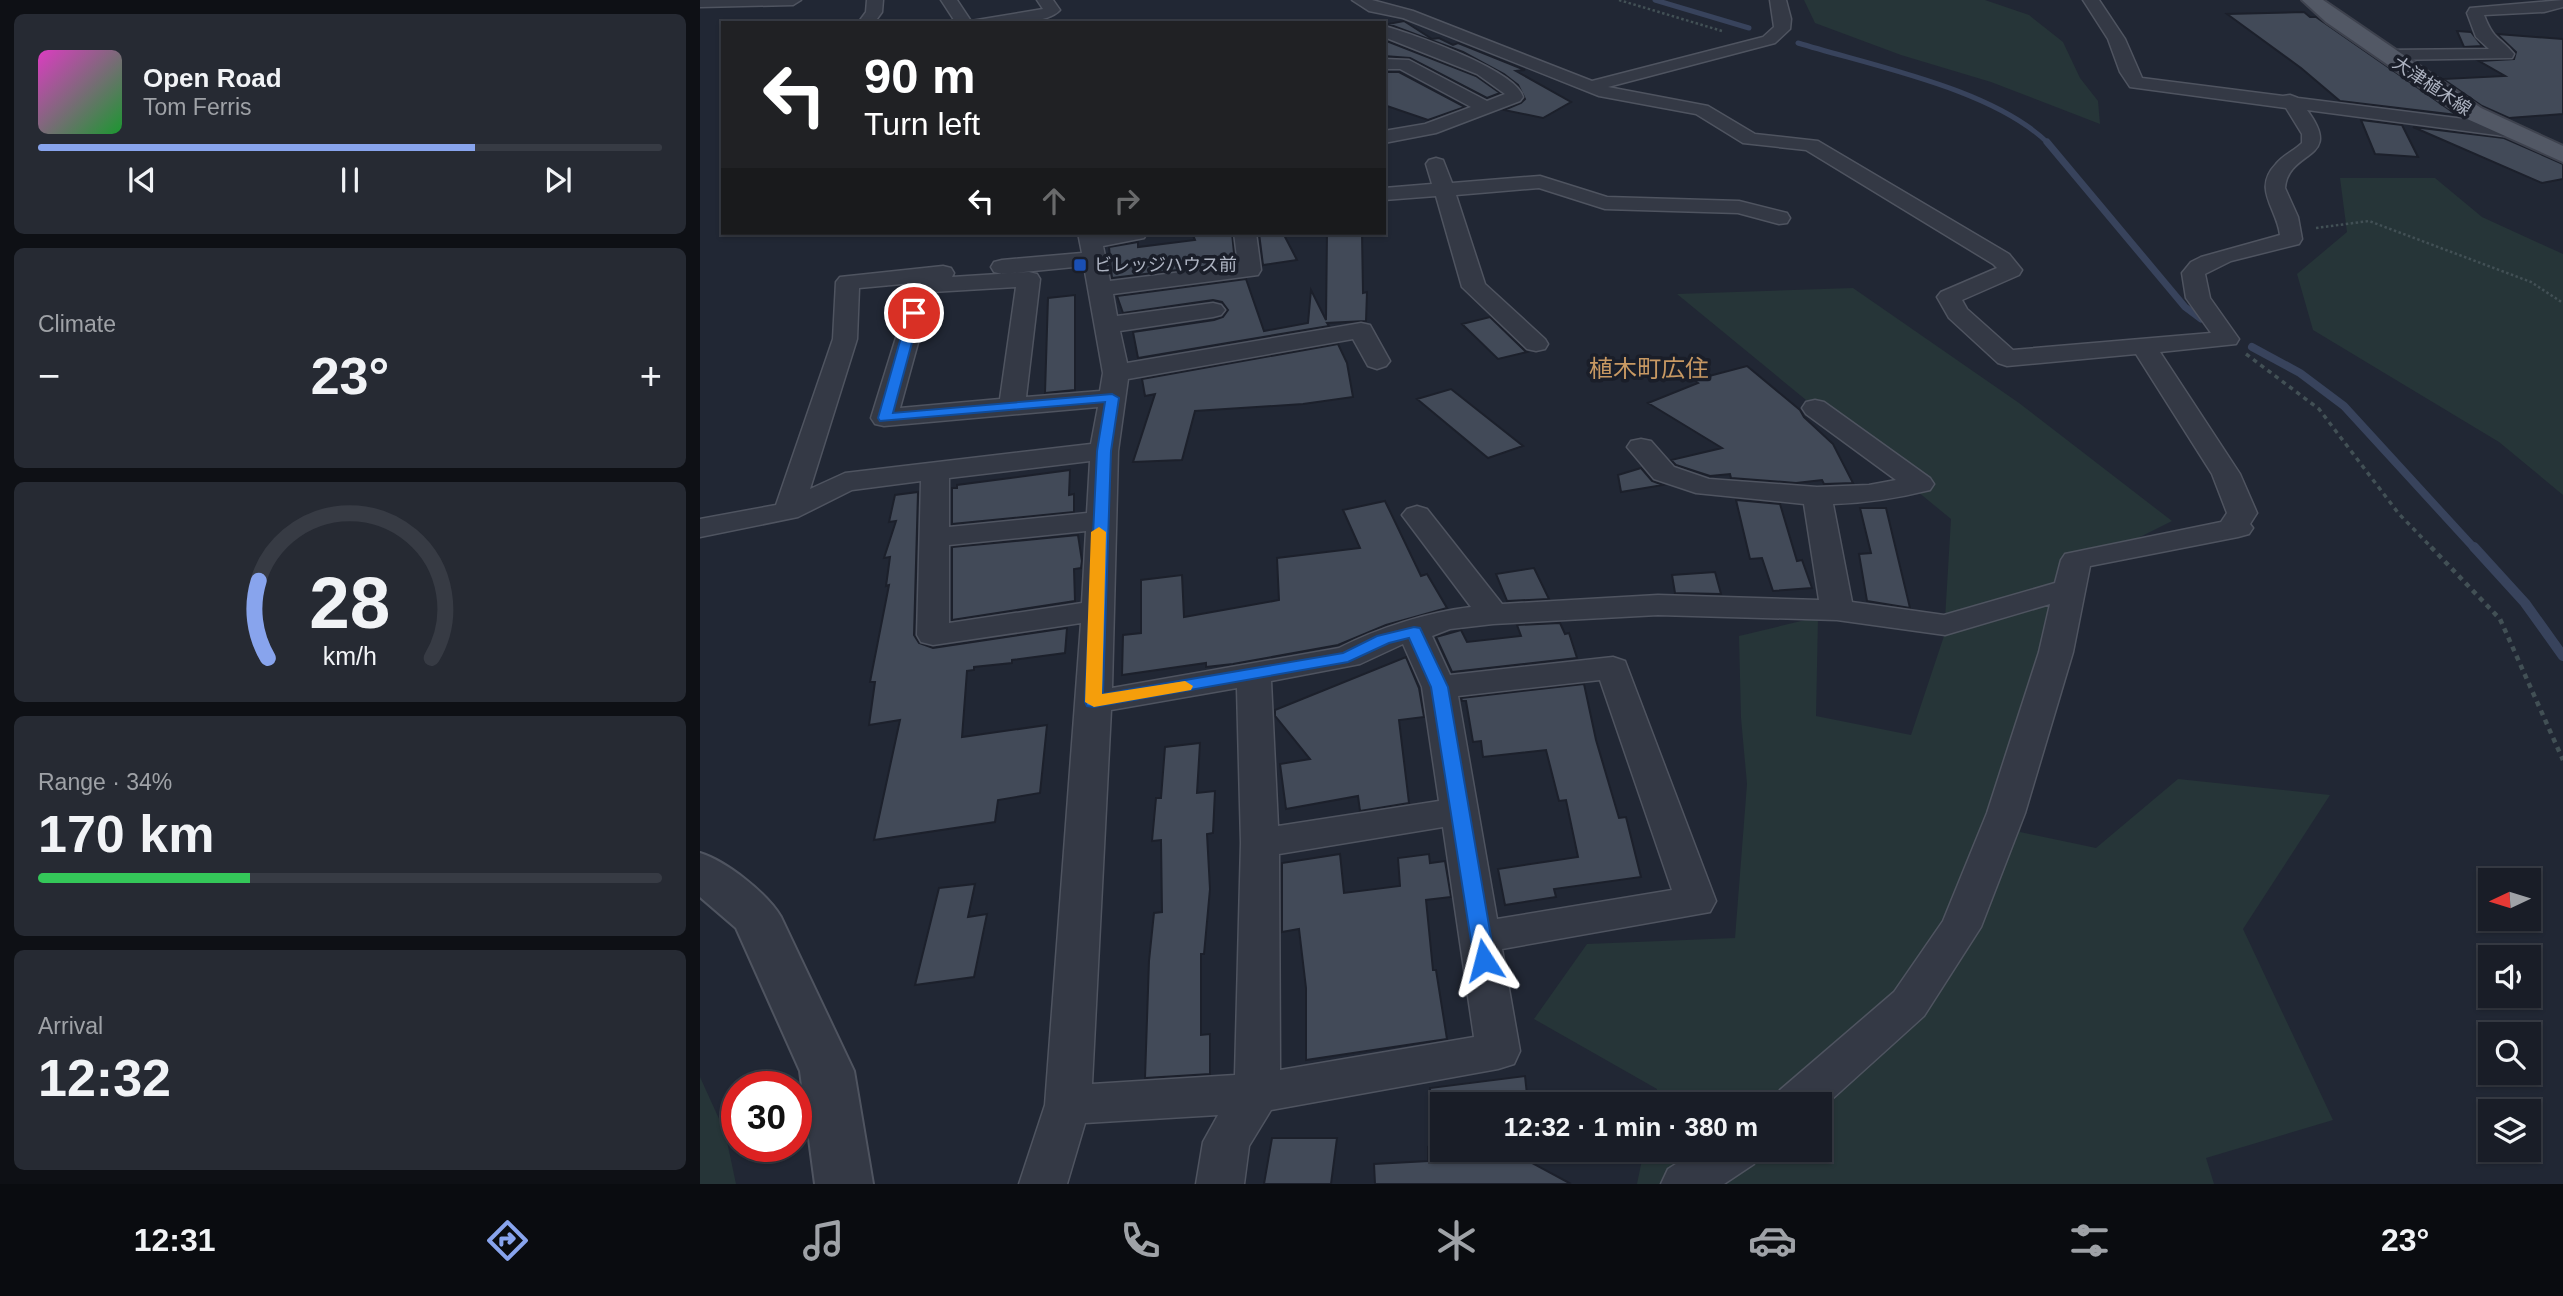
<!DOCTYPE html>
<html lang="en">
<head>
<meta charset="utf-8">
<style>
	:root { --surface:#191d27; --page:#262a33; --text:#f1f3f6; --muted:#9fa2a7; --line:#373b44; --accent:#88a4ed }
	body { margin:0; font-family:Arial,"Noto Sans JP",sans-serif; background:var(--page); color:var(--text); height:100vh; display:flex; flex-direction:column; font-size:26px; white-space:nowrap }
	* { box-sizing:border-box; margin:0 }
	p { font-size:23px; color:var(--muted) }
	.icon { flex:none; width:38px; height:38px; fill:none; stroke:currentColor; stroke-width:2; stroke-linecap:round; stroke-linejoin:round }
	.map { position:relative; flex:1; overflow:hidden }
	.details { display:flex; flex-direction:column; gap:14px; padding:14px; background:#0e1015; width:700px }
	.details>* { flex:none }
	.top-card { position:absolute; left:21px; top:21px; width:665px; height:214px; border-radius:0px; box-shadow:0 2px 5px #0004,0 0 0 2px var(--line); background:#202124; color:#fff; overflow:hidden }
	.needle { width:46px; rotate:266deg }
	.controls { position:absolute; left:1778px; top:868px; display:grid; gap:14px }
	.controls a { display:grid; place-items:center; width:63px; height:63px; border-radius:0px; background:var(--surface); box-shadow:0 2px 5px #0004,0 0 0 2px var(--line); font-size:35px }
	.speed { position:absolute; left:21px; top:1071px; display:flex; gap:14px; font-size:35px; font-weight:700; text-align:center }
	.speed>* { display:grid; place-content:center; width:91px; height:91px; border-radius:50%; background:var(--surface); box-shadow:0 2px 5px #0004,0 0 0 2px var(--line); line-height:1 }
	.speed .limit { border:10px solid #d22; background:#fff; color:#111 }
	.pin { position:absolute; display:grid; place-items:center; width:60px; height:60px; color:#fff; margin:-30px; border:4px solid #fff; border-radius:50%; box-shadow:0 2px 7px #0007 }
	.me { position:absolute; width:77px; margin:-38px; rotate:351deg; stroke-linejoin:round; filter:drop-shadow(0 0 5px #0008) }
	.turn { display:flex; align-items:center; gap:24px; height:147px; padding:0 28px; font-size:32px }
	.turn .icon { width:91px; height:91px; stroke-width:2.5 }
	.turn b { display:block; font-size:49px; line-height:60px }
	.lanes { display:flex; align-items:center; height:66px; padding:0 28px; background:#0003; justify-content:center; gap:35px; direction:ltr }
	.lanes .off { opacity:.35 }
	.big { font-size:52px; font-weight:700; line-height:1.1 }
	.details .card { flex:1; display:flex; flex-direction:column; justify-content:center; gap:10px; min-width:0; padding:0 24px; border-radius:10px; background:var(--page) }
	.details .dial { align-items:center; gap:0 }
	.dial svg { height:182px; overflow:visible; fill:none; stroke:var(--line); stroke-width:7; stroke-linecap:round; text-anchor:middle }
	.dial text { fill:var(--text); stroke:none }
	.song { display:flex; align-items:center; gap:21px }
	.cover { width:84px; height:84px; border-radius:10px; background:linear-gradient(135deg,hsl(310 70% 55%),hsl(130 70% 35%)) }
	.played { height:7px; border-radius:4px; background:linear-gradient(90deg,var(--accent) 70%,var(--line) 70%) }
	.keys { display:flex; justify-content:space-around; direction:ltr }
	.heat { display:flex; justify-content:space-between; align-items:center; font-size:38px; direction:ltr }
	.charge { height:10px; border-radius:5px; background:linear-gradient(90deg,#34c759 34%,var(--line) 0) }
	.trip { position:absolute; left:730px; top:1092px; width:402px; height:70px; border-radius:0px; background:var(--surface); box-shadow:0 2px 5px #0004,0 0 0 2px var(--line); font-weight:700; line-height:70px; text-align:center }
	.menu { display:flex; height:112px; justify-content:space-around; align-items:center; background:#0a0c10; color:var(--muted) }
	.menu .icon { width:49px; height:49px }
	.menu .active { color:var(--accent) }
	.menu b { font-size:32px; color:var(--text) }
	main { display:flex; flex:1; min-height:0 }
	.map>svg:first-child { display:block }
</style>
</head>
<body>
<main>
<section class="details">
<div class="card">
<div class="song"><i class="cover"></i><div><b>Open Road</b><p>Tom Ferris</p></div></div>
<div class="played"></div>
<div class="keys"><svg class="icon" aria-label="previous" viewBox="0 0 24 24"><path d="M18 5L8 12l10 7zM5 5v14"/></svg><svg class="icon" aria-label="pause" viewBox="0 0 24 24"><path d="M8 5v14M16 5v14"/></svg><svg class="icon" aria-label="next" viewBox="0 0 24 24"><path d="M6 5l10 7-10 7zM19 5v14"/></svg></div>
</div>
<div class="card"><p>Climate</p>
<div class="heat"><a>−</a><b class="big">23°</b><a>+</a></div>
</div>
<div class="card dial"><svg viewBox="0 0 100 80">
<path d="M14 69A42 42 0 1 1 86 69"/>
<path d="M14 69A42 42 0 0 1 10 35" stroke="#88a4ed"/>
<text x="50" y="56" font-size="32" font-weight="700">28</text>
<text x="50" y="72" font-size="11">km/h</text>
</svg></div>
<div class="card"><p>Range · 34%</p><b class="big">170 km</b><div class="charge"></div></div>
<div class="card"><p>Arrival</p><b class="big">12:32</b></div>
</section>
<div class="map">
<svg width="1863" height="1184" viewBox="0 0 1863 1184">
	<rect width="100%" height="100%" fill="#212734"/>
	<!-- green -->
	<path fill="#263538" d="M 1104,0 L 1285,0 L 1329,15 L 1363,42 L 1380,78 L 1398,101 L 1400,124 L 1291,82 L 1201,55 L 1115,23 Z
		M 1640,178 L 1735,178 L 1782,217 L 1863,254 L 1863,495 L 1799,442 L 1613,330 L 1597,274 L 1647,232 Z
		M 1153,288 L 1319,403 L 1472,521 L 1384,565 L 1348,632 L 1320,832 L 1396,848 L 1478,779 L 1630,795 L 1543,929 L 1633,1120 L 1506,1158 L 1514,1184 L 937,1184 L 944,1150 L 1120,1150 L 1120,1104 L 954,1104 L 957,1089 L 834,1019 L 887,944 L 1035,938 L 1047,784 L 1041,718 L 1039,636 L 1118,617 L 1116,716 L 1211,735 L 1244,636 L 1251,519 L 977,294 Z
		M 0,1077 L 25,1132 L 36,1184 L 0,1184 Z"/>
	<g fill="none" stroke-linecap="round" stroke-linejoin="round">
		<!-- stream-far3 -->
		<path stroke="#38435c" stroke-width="5" d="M 955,0 L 1049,28
			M 1098,43 C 1173,66 1294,89 1349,144"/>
		<!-- stream-far2 -->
		<path stroke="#38435c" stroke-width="7" d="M 1347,142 L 1485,307 L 1501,319"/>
		<!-- stream-far1 -->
		<path stroke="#38435c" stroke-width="8" d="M 1552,347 L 1600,373 L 1644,406 L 1775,549"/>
		<!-- stream -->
		<path stroke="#38435c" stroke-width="10" d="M 1774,547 L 1825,603 L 1863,656"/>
	</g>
	<!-- building -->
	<path fill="#424a58" stroke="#1c202b" stroke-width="2" d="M 1604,12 L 1610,17 L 1616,17 L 1757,115 L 1640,101 L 1601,68 L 1527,14 Z
		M 704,21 L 732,39 L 739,38 L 753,45 L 758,43 L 825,70 L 816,71 L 871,102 L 843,118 L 804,110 L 821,103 L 825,99 L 818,85 L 804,74 L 763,52 L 688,24 Z
		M 1757,31 L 1771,32 L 1782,46 L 1764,47 Z
		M 1797,34 L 1863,39 L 1863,114 L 1809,118 L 1782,106 L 1743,79 L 1805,76 L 1779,61 L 1814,59 L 1816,52 Z
		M 684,40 L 776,76 L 800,93 L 787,98 L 710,58 L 684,56 Z
		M 684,72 L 699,72 L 765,107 L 728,120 L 684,105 Z
		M 1661,120 L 1702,125 L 1718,157 L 1675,154 Z
		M 1713,127 L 1804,138 L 1863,164 L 1863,179 L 1842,183 Z
		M 492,233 L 532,233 L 535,263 L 412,278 L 409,247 L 438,242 L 438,247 L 495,240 Z
		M 559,233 L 583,233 L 597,260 L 563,265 Z
		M 627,233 L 662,233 L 663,293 L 667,292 L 666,321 L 627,323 L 629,326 L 438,358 L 433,332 L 514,320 L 523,317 L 528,310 L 522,302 L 513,300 L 423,313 L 417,296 L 546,279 L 564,331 L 608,323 L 611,290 L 626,320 Z
		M 375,295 L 375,390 L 345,393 L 348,298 Z
		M 790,317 L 825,351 L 827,352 L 798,359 L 762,324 Z
		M 638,344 L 647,363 L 653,397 L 603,404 L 495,411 L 482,460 L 433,462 L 455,394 L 445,396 L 442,379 Z
		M 1047,366 L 1100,410 L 1104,417 L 1133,444 L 1153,483 L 1124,484 L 1122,480 L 1096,483 L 1031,478 L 1030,474 L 1010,476 L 976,465 L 971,460 L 1022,448 L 948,403 L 998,383 L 994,380 Z
		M 751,389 L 823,446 L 788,458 L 717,399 Z
		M 941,468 L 952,481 L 963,485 L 921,492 L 918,475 Z
		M 370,470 L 369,495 L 374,494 L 374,512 L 252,524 L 252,488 L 257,488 L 257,485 Z
		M 218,492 L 214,635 L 219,643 L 233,648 L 367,628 L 365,653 L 312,660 L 312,663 L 274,667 L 274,670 L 267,671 L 262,737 L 347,725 L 340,793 L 298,800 L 295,822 L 174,840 L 200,720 L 169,725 L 175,682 L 170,682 L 189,585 L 186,586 L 190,557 L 184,558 L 196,521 L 189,522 L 195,495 Z
		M 1036,500 L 1080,504 L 1097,561 L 1102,560 L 1112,588 L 1073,591 L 1062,558 L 1050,559 Z
		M 685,501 L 721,576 L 727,574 L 747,608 L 686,625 L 638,645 L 533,664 L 506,667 L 506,663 L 422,675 L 423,635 L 441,633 L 441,580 L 482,575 L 484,617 L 579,600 L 577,558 L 660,548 L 643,510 Z
		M 1160,508 L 1186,508 L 1210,608 L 1167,601 L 1159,554 L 1171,553 Z
		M 378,535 L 382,561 L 381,568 L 374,569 L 375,601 L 252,620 L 252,547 Z
		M 834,568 L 849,599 L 807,601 L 796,574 Z
		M 1015,572 L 1021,594 L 975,593 L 972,575 Z
		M 860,623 L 865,634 L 869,633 L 877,658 L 752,672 L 736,637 L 761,630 L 767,642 L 821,636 L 817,625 Z
		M 706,657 L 719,688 L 724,717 L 699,720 L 709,803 L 660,811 L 658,796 L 586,809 L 580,764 L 610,759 L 575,716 L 575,710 Z
		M 884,684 L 896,740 L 919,818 L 926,817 L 941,877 L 854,889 L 856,897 L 805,905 L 798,869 L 878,857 L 866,800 L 859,801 L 846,750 L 783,757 L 781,741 L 773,742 L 766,701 L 762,701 L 761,698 Z
		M 500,743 L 497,793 L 515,791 L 513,833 L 507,834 L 510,889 L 504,954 L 501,954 L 501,1035 L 510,1034 L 510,1074 L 445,1078 L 449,961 L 454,913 L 462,912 L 461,840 L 452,841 L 456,798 L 461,798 L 465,747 Z
		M 640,854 L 644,893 L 700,886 L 698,858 L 729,854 L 730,863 L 745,861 L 751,897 L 726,900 L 733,970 L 736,970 L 747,1039 L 606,1060 L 606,988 L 599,929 L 582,932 L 582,863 Z
		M 275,884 L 268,917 L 287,914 L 274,977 L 215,985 L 239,888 Z
		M 825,1076 L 828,1104 L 731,1104 L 730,1088 Z
		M 738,1111 L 742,1114 L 742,1150 L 808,1150 L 871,1184 L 675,1184 L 674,1164 L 728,1161 L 728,1147 L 741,1146 Z
		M 572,1138 L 637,1138 L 631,1184 L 564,1184 Z"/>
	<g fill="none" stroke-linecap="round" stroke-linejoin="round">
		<!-- minor casing -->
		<g stroke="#4f5460" stroke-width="3">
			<path id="minor" d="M 0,0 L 101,0 L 93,5 L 0,7 Z
				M 167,0 L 183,0 L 182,12 L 174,23 L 158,23 L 166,12 Z
				M 241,0 L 257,0 L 271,21 L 343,9 L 337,0 L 353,0 L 360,10 C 344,28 280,23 256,23 Z
				M 652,0 L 672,0 L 713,11 L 892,81 L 1063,37 L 1074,27 L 1070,0 L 1086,0 L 1091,19 L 1090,29 L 1075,43 L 908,87 L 1008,106 L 1055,134 L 1118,141 L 1309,254 L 1322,270 L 1319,275 L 1262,300 L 1267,309 L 1313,350 L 1511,333 L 1486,298 L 1482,273 L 1491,262 L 1501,257 L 1580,235 C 1577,208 1552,189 1576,164 C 1583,155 1594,151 1602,143 L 1602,134 L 1586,108 L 1430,87 L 1420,72 L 1408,39 L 1383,0 L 1399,0 L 1425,39 L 1442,78 L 1583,96 L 1590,95 L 1598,98 L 1804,124 L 1813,130 L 1804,136 L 1607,110 C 1645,161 1588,149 1585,188 L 1598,217 L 1602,239 L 1599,244 L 1531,261 L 1505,274 L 1510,298 L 1539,339 L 1536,344 L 1460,352 L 1540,474 L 1557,513 L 1550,524 L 1553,528 L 1549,534 L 1538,537 L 1390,566 L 1373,652 L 1325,813 L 1281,927 L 1224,1016 L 1120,1110 L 1120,1104 L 1073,1104 L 1080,1090 L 1194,992 L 1243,921 L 1287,813 L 1339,652 L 1350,604 L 1245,635 L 1137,620 L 958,615 L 793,624 L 750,629 L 732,636 L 750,675 L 913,657 L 925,661 L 1016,901 L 1010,912 L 802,949 L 820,1051 L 814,1064 L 798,1069 L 571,1110 L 549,1146 L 544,1184 L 496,1184 L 503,1142 L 518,1115 L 385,1123 L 367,1184 L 319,1184 L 345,1105 L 381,623 L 233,645 L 221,642 L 217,635 L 221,481 L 152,490 L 98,517 L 0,537 L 0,519 L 76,505 L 133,339 L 136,282 L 140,277 L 243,266 L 251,268 L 254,273 L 252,277 L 329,272 L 337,274 L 340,279 L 326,397 L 400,391 L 403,373 L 384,266 L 302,274 L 294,272 L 291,267 L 294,262 L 302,260 L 382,253 L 378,233 L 447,233 L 444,238 L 403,246 L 410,281 L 538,265 L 534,233 L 556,233 L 561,270 L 558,275 L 413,294 L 417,316 L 513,303 L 521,305 L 525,310 L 521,315 L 513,317 L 420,331 L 427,363 L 661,323 L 670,325 L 690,361 L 686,366 L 677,369 L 668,366 L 653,339 L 428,379 L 418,451 L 412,688 L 639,648 C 678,628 728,612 771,607 L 702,515 L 707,509 L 717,506 L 727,509 L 802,604 L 958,595 L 1119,600 L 1104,504 L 996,493 L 954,479 L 927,447 L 931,441 L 941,439 L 951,441 L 974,467 L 1009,479 L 1117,487 L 1169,485 L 1196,480 L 1106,414 L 1102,408 L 1106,402 L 1115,400 L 1124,402 L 1230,478 L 1234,484 L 1230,490 C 1198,498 1166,503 1133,504 L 1152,602 L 1244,615 L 1355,583 L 1361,560 L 1365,554 L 1521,522 L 1527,513 L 1512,474 L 1436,354 L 1307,366 L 1298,363 L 1249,318 L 1237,297 L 1241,292 L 1297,268 L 1293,264 L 1106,150 L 1043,143 L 996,114 L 899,96 L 703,18 L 669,11 ZM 213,283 L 171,418 L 175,424 L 184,426 L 398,407 L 391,444 L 145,473 L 110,489 L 157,339 L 159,288 ZM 316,287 L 300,399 L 200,408 L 232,292 ZM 390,461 L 387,513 L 249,527 L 249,478 ZM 386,531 L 382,603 L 249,623 L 249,545 ZM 703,644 L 722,687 L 739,801 L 578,826 L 571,681 L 660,664 ZM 900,680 L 972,890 L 797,919 L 758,696 ZM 537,688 L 541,843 L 535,1075 L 392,1084 L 411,710 ZM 743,827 L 774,1037 L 580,1070 L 579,854 Z
				M 1863,0 L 1863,7 L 1844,12 L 1784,15 C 1794,41 1799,36 1814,54 L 1812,58 L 1686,60 L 1678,55 L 1686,50 L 1789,49 L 1776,37 L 1767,13 L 1770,8 Z
				M 684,26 C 711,33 818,71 823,97 L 820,101 L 736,133 L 684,143 L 684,131 L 725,124 L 771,107 L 700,69 L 684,69 L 684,59 L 709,60 L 787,101 L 805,94 L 777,74 L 684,37 Z
				M 736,158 L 743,160 L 752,183 L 840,176 L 907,197 L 1039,201 L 1087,213 L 1090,218 L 1087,223 L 1079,224 L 1038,213 L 905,209 L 839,188 L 756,195 L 785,284 L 845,339 L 848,344 L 845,349 L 836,351 L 827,349 L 762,287 L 736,196 L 684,200 L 684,188 L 732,184 L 726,164 L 729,160 Z
				M 998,1150 L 1060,1150 L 1054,1164 L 1024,1184 L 961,1184 L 968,1169 Z"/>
		</g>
		<!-- tertiary casing -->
		<g stroke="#4f5460" stroke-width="4">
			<path id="tertiary" d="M 0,853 C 26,861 67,893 81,917 L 154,1071 L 173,1184 L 115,1184 L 100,1071 L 36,928 L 0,897 Z"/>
		</g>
		<!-- primary casing -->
		<g stroke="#3e424e" stroke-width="4">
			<path id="primary" d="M 1602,0 L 1623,0 L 1781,108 L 1863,146 L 1863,162 L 1765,118 L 1626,22 Z"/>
		</g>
		<!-- path-far2 -->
		<path stroke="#425055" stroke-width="2.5" stroke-dasharray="2.5 2.5" stroke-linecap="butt" d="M 919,0 L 1022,31
			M 1616,228 L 1669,221 L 1831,282 L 1863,303"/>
		<!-- path-far1 -->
		<path stroke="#425055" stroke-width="3.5" stroke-dasharray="4.5 4.5" stroke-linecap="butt" d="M 1546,354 L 1619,409 L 1699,514 L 1733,549"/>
		<!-- path -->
		<path stroke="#425055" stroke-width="4.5" stroke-dasharray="5 5" stroke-linecap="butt" d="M 1731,547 L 1800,619 L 1863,760"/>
		<!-- minor -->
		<use href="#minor" fill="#343945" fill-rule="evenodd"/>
		<!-- tertiary -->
		<use href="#tertiary" fill="#343945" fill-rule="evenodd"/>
		<!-- primary -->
		<use href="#primary" fill="#525865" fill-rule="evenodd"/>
	</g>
	<!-- route -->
	<path fill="#1a73e8" stroke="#114b97" stroke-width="2" d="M 214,309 L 220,313 L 193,413 L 412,394 L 419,398 L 411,451 L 403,694 L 643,653 L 677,636 L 714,627 L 720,628 L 748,687 L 795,960 L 792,966 L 784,968 L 777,966 L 774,960 L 731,687 L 709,638 L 689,643 L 648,662 L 394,707 L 387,706 L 385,702 L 397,451 L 405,402 L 180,421 L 178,418 L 208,313 Z"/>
	<!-- slow -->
	<path fill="#f59e0b" d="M 399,527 L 406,532 L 402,694 L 485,681 L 493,686 L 491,690 L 394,707 L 385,702 L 391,532 Z"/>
	<!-- markers -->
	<rect fill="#1a4fb4" stroke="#1a1e29" stroke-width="2.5" x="373" y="258" width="14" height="14" rx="3.5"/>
	<g text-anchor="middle" stroke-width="7" stroke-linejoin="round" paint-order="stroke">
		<!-- far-street labels -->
		<g font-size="18" fill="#aeb4c2" stroke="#1a1e29">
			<text transform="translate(1732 86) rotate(34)" y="6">大津植木線</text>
		</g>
		<!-- far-poi labels -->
		<g font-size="18" fill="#aeb4c2" stroke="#1a1e29" text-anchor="start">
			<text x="394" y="271">ビレッジハウス前</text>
		</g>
		<!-- quarter labels -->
		<g font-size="24" fill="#c89963" stroke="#1a1e29">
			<text x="949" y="377">植木町広住</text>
		</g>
	</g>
</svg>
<div class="controls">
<a><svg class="needle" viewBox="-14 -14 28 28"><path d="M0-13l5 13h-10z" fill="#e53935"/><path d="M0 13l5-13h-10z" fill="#9fa2a7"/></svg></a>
<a><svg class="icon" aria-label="sound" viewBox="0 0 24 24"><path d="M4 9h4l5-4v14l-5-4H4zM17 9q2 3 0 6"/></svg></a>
<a><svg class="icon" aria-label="search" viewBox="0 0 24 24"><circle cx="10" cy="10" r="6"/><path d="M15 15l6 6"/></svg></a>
<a><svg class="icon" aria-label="layers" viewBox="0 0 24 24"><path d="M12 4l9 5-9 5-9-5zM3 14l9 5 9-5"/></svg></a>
</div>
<div class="speed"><div class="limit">30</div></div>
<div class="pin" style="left:214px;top:313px;background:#d93025"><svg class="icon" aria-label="arrive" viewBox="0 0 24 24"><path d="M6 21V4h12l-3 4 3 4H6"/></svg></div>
<svg class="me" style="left:784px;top:960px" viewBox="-20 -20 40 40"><path d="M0-17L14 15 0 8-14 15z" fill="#1a73e8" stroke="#fff" stroke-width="4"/></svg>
<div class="trip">12:32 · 1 min · 380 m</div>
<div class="top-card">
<div class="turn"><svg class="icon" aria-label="left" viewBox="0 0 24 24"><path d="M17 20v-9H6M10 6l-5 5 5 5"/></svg><div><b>90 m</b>Turn left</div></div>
<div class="lanes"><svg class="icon" aria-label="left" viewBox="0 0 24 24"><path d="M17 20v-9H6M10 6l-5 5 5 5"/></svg><svg class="icon off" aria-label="ahead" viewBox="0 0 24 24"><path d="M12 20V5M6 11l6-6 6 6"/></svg><svg class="icon off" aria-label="right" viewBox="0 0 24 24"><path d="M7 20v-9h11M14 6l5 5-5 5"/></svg></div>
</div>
</div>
</main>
<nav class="menu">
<b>12:31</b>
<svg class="icon active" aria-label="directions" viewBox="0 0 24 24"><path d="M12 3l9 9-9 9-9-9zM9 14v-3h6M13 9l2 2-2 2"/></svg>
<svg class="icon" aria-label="music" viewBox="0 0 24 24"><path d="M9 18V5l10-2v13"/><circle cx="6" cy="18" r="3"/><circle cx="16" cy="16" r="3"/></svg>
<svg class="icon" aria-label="phone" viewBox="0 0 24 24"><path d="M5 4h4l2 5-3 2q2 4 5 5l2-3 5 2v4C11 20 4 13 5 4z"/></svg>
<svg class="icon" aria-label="climate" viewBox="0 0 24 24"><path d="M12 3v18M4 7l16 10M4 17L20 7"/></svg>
<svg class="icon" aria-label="car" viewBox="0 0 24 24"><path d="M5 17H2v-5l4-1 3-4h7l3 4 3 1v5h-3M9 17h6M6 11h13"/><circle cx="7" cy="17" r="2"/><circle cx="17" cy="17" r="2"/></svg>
<svg class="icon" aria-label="filters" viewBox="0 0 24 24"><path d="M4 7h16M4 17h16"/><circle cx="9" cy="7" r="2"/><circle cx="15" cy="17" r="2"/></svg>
<b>23°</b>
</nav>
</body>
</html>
